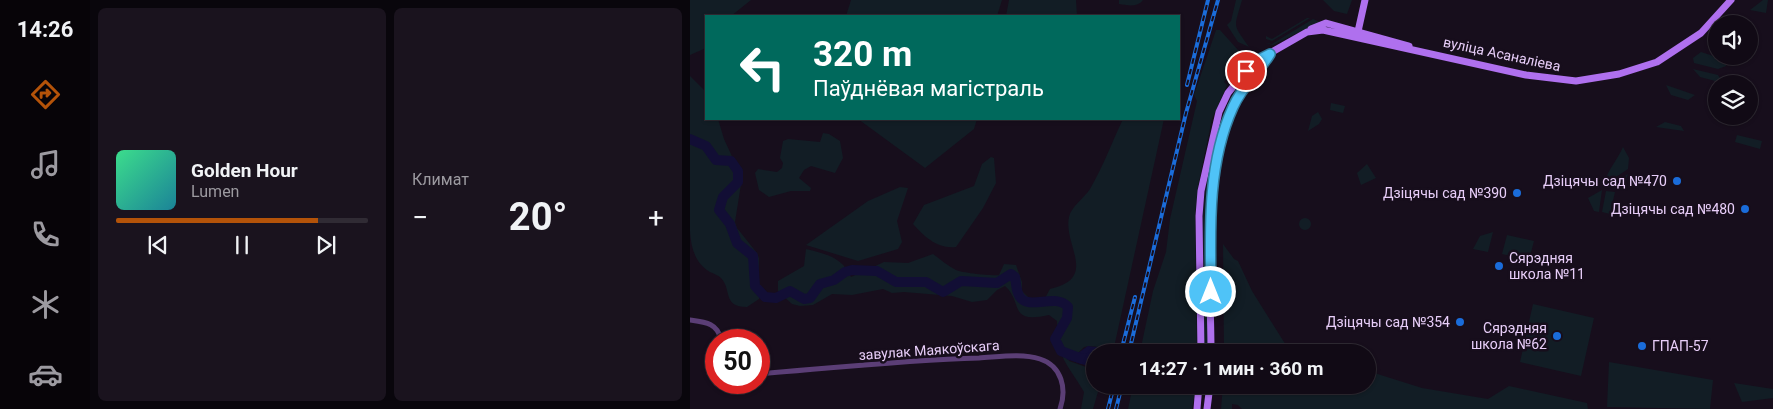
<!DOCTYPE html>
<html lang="ru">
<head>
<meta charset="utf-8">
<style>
	:root { --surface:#110a15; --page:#1a131e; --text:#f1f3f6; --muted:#9c9aa0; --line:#302b34; --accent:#b45309 }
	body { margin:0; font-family:Roboto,sans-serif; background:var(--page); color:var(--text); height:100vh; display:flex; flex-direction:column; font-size:19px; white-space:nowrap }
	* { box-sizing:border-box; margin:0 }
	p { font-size:16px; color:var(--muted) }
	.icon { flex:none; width:28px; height:28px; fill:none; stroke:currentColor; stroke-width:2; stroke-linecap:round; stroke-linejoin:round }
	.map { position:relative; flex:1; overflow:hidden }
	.drawer { display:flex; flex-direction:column; gap:8px; padding:8px; background:#09060c; width:600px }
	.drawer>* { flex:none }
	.banner { position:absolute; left:15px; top:15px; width:475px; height:105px; border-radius:0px; box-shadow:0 1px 4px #0004,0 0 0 1px var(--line); background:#00695c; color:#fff; overflow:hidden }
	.buttons { position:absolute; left:1018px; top:15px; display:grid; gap:10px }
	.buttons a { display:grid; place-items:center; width:50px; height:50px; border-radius:50%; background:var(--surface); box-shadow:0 1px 4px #0004,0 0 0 1px var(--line); font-size:25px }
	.speed { position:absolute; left:15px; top:329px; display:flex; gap:10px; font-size:25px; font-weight:700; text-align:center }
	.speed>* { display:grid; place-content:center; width:65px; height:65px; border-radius:50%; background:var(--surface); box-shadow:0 1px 4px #0004,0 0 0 1px var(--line); line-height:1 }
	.speed .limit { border:8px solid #d22; background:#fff; color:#111 }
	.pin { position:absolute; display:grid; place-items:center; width:42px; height:42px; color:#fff; margin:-21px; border:2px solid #fff; border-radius:50%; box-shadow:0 1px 5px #0007 }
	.me { position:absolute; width:55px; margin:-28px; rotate:0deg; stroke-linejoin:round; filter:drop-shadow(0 0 4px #0008) }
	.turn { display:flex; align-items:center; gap:18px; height:105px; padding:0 25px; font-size:22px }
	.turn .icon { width:65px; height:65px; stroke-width:2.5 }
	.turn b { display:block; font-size:35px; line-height:42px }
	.big { font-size:38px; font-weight:700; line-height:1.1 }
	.drawer .tile { flex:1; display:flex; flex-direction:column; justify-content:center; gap:8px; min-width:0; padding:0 18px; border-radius:8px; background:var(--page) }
	.song { display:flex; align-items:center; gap:15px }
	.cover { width:60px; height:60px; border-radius:8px; background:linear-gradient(135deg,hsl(150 70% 55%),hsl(190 70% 35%)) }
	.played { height:5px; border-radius:2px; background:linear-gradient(90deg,var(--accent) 80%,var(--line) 80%) }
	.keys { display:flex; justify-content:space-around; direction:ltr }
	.heat { display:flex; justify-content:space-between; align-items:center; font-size:28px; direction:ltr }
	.drawer .tiles { flex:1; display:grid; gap:8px; grid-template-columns:repeat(2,1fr) }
	.trip { position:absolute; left:396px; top:344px; width:290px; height:50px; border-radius:25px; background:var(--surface); box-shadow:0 1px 4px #0004,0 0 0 1px var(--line); font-weight:700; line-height:50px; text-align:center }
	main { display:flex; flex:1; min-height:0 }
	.tab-bar { display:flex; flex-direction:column; width:90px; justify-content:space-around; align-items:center; background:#070408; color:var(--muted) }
	.tab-bar .icon { width:35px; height:35px }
	.tab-bar .selected { color:var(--accent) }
	.tab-bar b { font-size:22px; color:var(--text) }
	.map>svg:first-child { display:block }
</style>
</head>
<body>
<main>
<nav class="tab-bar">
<b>14:26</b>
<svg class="icon selected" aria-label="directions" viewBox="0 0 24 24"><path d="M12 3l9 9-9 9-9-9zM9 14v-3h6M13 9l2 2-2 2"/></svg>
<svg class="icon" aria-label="music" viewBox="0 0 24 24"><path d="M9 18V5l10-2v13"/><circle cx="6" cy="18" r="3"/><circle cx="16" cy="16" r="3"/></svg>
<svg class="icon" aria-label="phone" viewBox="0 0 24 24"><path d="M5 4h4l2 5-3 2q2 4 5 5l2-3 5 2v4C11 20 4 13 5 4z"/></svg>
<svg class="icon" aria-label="climate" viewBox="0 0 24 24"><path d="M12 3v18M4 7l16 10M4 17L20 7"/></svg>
<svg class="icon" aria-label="car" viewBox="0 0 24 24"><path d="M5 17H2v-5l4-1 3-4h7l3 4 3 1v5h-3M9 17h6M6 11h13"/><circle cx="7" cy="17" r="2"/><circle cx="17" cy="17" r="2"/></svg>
</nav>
<section class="drawer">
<div class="tiles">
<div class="tile">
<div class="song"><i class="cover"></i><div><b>Golden Hour</b><p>Lumen</p></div></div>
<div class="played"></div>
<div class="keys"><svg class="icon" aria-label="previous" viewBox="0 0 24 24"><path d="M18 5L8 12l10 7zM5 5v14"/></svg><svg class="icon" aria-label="pause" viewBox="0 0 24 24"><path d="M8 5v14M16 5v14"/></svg><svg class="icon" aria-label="next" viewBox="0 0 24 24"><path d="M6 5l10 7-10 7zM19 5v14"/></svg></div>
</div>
<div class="tile"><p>Климат</p>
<div class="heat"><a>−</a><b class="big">20°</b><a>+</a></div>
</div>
</div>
</section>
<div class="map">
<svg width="1083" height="409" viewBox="0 0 1083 409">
	<rect width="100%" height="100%" fill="#170e1c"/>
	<!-- green -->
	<path fill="#121d25" d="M 0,0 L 61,0 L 41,16 L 16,16 L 16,48 L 0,55 Z
		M 161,0 L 312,0 L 307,16 L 156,16 Z
		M 319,0 L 386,0 L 387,16 L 316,16 Z
		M 429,0 L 453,0 C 447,8 437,5 429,4 Z
		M 546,0 L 552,0 C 544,29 542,23 559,47 L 548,42 L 537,25 L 541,21 Z
		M 633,0 L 662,0 L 657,14 L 644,11 Z
		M 1073,0 L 1078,0 L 1076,13 L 1060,10 Z
		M 617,18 L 620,18 L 582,41 L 576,39 L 576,36 L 582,39 Z
		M 623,19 L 630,22 L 583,45 L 575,43 L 582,44 Z
		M 526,30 L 530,30 L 548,50 L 563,57 L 547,66 L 534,82 L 537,85 L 522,119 L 508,186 L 505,215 L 507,352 L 450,352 L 463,291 L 476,252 L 480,219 L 507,101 L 504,95 Z
		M 1011,52 L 1036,60 L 1036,66 L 1028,69 L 1004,63 L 1003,58 Z
		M 569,64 L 570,66 C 558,77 547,89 540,105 C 508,171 518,279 518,352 L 514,352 C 513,265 497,127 569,64 Z
		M 1003,69 L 1028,75 L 1033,83 L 1010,77 Z
		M 0,76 L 16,92 L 16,119 L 28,119 L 34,139 L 52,178 L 45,222 L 47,228 L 67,253 L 69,258 L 69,299 L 57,307 C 32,307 42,289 31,278 C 28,275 24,274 20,272 C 5,263 1,248 0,231 Z
		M 976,85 L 1005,95 L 998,100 L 981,95 Z
		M 641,103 L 655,106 L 653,113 L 640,110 Z
		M 628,112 L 632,119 L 629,124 L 618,131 L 622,116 Z
		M 168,119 L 287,119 L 284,129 L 235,168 Z
		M 433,119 L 474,119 L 423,352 L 418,348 L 399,346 L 394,347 L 388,353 L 376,356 L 379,361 L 396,367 L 405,362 L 405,385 L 410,385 L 403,409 L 391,409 L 394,392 C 376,361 367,359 367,321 L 359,315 C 317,324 334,303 315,286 L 307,290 L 297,300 L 282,302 L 262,296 L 214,292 L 202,293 L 193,289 L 162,295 L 142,294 L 123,305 L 110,306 L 102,304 L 88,291 L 88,281 L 114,266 L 116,249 C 136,254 152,257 161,277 L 194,262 L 218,263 L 243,254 C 250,259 258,266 266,270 C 273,273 301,276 309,275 L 314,264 L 326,265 L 332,282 L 332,291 L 343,302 L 354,300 L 360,289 C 409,278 373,245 379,217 C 381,207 394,198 400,189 C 413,167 422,142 433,119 Z
		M 975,122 L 991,126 L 994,131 L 966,127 Z
		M 133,133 L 139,134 L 150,141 L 153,158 L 145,173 L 121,166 L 114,170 L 109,178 L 121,188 L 120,191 L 101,191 L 79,197 L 69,190 L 65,173 L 68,169 L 87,172 L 92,168 L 93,163 L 90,158 L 93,141 L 98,139 L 130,142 Z
		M 1047,135 L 1072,141 L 1070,149 L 1045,142 Z
		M 933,147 L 939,158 L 938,169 L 914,185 C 917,170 927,161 933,147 Z
		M 301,157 L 304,158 L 306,183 L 293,208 L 266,247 C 247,249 235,237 223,224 L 234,205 L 284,186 L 292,164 Z
		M 677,164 L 686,178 L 671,185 L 667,173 Z
		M 938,174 L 934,190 L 915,187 Z
		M 210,187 L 218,188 L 207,221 L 212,242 L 208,249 L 168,261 L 116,245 L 178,201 Z
		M 912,190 L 909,212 L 904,211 L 898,198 Z
		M 916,191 L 925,192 L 920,214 L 912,212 Z
		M609 224a6 6 0 1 1 12 0a6 6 0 1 1-12 0Z
		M 803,232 L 798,252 L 783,249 L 790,236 Z
		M 817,235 L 844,241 L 839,260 L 812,254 Z
		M 533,244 L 544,259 L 548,261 L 562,291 L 599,350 L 609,352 L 534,352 Z
		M 843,304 L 904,318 L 891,376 L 830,362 Z
		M 919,362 L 1023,380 L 1020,409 L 917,407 Z
		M 678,371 L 732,388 L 798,399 L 819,386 L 897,403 L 898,409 L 552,409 L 548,405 L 542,404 L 542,409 L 531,409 L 533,385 L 678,385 Z
		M 1044,383 L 1083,389 L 1083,398 L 1052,402 Z
		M 443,385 L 506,385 L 502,409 L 438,409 Z"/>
	<!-- water -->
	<path fill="#120e35" d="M 398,346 L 420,349 L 423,352 L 405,352 L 405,362 L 398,366 L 376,359 L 381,353 L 388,353 Z"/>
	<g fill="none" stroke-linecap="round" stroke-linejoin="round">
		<!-- river -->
		<path stroke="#120e35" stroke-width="10" d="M 0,139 L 16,146 L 26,160 L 41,161 L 48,171 L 48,182 L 33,197 L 29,210 L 40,224 L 47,243 L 63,256 L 65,286 L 75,297 L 86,298 L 100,291 L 114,299 L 120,298 L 130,284 L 144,280 L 155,272 L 162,270 L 187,271 L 206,282 L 236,282 L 253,292 L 271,281 L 307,283 L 321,274 L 325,277 C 326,282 326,288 328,293 C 335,314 365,291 378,307 L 377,318 L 365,339 L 371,351 L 392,359 L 405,357"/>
		<!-- street -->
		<path stroke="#5b3e76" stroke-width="5" d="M 0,320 C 15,322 28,323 31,340
			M 69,374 C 142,368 216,360 289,358 C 308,357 332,353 350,359 C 372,366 377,389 370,409"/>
		<!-- secondary -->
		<path stroke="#af70ee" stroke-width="7" d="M 621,29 L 636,23 L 719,46
			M 667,36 L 675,0
			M 511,352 L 509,216 L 511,191 L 529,112 L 538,93 L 556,71 L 568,60 L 617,32 L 633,30 L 836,75 L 886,81 L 929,74 L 967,62 L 1011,33 L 1041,0
			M 521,352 C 521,275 510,179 543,106 C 552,86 569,73 580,54
			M 507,409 L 509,385
			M 517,409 L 520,385"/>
		<!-- rail casing -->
		<g stroke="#1a6cda" stroke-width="4">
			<path id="rail" d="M 497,85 L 518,0
				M 431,352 L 445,297
				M 439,352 L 496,113 L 528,0
				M 418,409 L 424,385
				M 426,409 L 432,385"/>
		</g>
		<!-- rail -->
		<use href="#rail" stroke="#170e1c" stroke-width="2" stroke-dasharray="5.5" stroke-linecap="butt"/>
	</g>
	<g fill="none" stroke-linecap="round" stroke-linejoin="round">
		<!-- route casing -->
		<g stroke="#337fa1" stroke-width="12">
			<path id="route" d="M 521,292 C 520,231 517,164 543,107 C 552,86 569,72 580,54 L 568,60 L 556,71"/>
		</g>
		<!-- route -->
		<use href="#route" stroke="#4fc3f7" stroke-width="9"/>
	</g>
	<!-- markers -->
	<g fill="#1a6cda" stroke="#170e1c" stroke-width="2">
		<circle cx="987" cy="181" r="5"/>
		<circle cx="827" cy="193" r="5"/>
		<circle cx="1055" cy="209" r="5"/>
		<circle cx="809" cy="266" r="5"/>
		<circle cx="770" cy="322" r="5"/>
		<circle cx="867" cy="336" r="5"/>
		<circle cx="952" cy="346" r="5"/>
	</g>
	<g text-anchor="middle" stroke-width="5" stroke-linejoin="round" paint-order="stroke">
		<!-- street labels -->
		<g font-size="14" fill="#e8cef9" stroke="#170e1c">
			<text transform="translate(812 54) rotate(12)" y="5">вуліца Асаналіева</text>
			<text transform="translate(239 350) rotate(-4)" y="5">завулак Маякоўскага</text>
		</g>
		<!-- poi labels -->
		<g font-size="14" fill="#e8cef9" stroke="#170e1c" text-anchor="end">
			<text x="977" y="186">Дзіцячы сад №470</text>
			<text x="817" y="198">Дзіцячы сад №390</text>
			<text x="1045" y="214">Дзіцячы сад №480</text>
			<text x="819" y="263" text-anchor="start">Сярэдняя<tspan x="819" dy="16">школа №11</tspan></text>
			<text x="760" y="327">Дзіцячы сад №354</text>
			<text x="857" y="333">Сярэдняя<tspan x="857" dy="16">школа №62</tspan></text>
			<text x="962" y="351" text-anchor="start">ГПАП-57</text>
		</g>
	</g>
</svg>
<div class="buttons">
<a><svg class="icon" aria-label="sound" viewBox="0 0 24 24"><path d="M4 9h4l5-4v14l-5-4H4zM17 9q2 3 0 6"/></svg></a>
<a><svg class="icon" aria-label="layers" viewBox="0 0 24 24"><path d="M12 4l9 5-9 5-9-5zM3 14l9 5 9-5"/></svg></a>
</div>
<div class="speed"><div class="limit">50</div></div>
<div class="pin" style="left:556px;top:71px;background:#d93025"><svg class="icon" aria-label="arrive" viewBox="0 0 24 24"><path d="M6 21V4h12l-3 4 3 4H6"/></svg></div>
<svg class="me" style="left:521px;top:292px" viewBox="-20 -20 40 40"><circle r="17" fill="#4fc3f7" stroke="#fff" stroke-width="3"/><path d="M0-11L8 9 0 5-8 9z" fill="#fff"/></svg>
<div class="trip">14:27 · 1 мин · 360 m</div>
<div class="banner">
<div class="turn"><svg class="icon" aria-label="left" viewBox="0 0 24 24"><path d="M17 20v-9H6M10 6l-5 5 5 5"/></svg><div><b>320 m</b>Паўднёвая магістраль</div></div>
</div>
</div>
</main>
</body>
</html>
